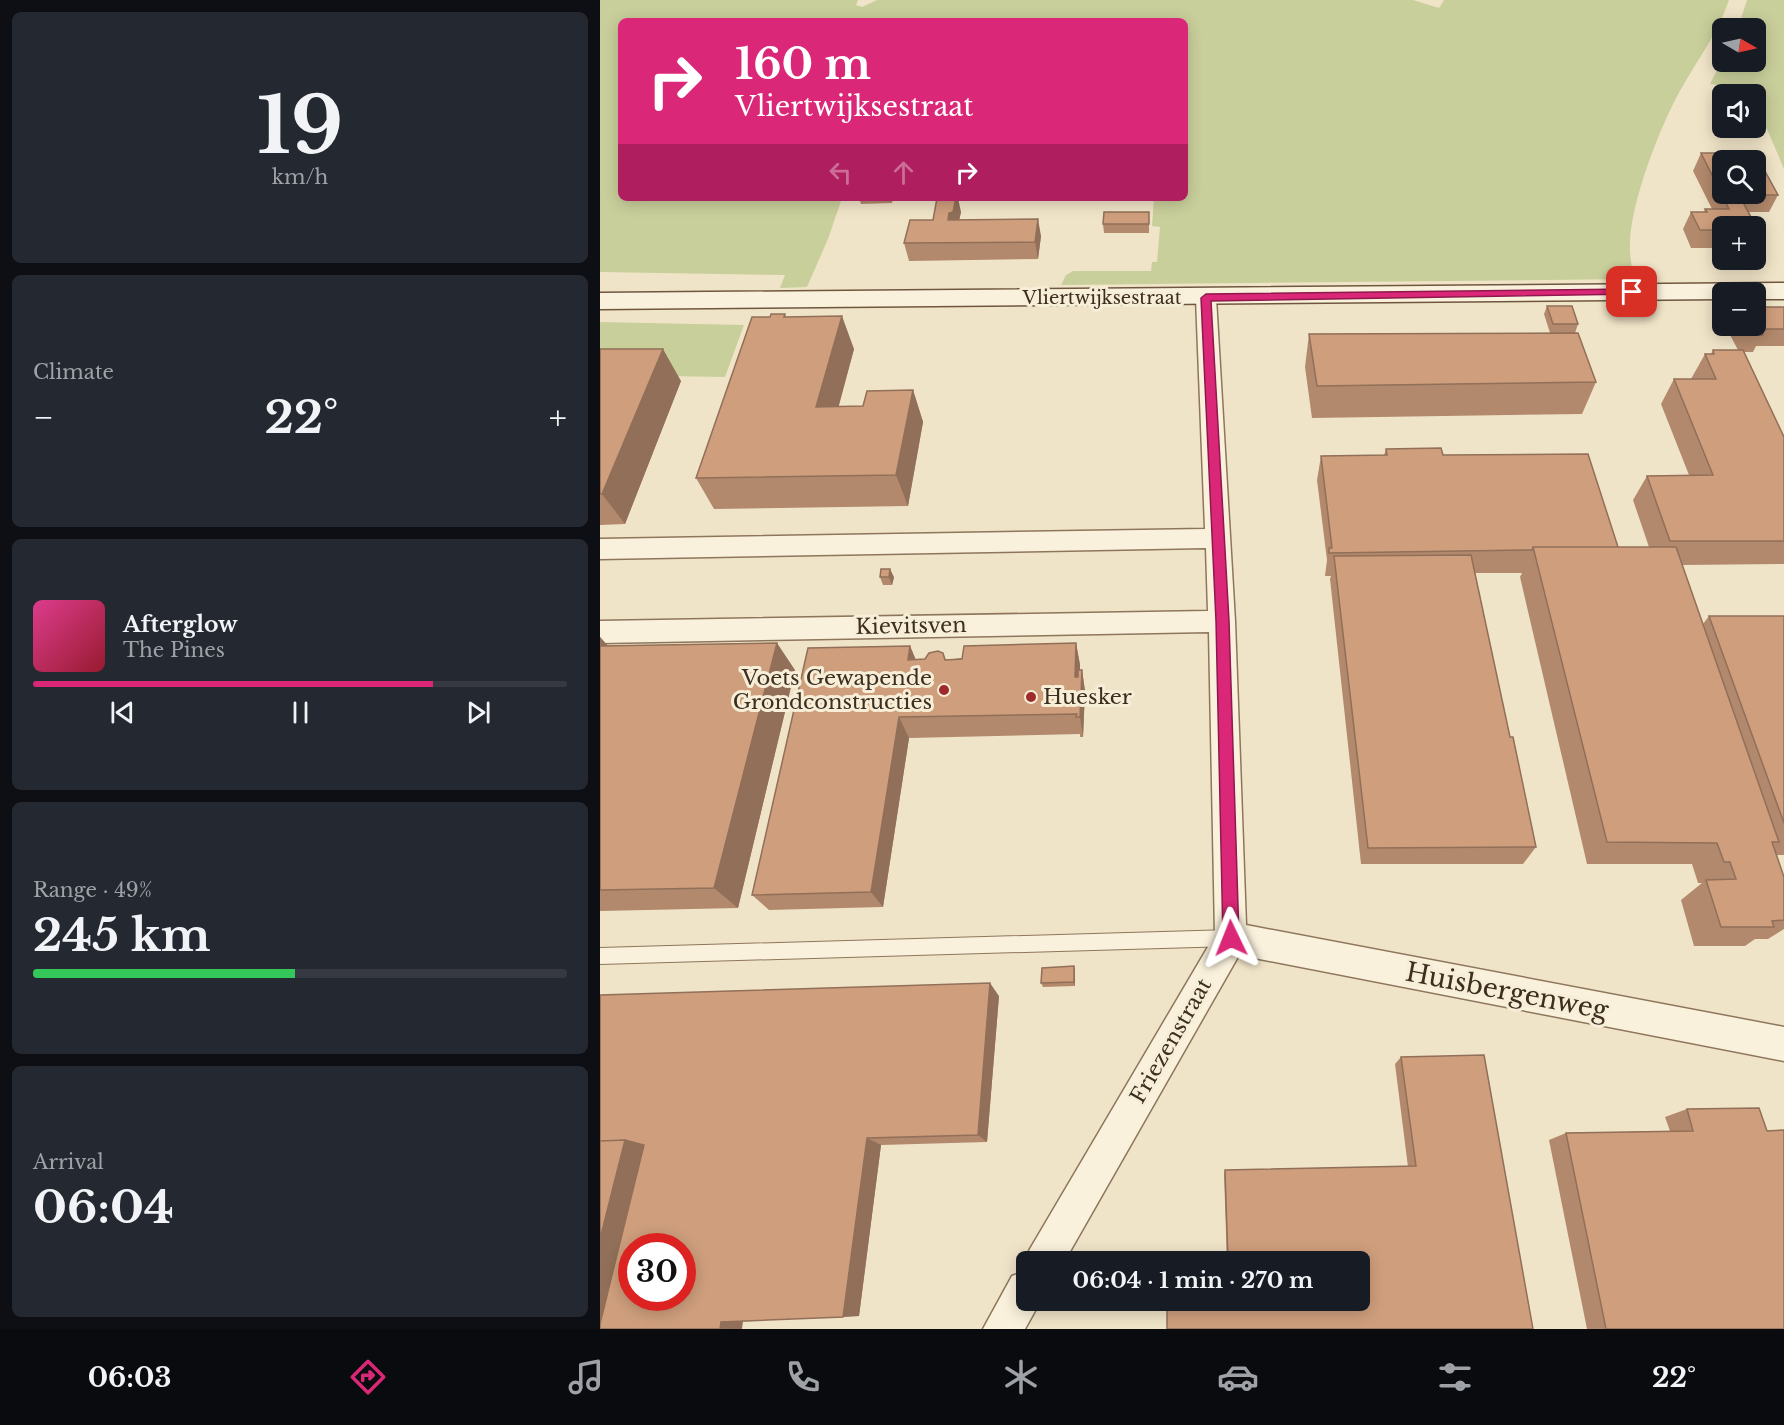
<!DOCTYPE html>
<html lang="en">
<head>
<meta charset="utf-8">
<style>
	:root { --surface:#171b24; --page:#242831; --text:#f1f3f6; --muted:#9ea1a6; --line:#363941; --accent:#db2777 }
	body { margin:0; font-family:"Libre Baskerville",serif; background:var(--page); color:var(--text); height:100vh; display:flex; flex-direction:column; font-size:22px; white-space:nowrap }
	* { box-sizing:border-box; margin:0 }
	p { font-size:20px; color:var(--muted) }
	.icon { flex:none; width:33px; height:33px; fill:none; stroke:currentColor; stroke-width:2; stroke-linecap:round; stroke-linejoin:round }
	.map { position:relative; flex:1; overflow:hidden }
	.panel { display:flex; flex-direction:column; gap:12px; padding:12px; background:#0d0f14; width:600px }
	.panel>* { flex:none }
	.guide { position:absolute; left:18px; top:18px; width:570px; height:183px; border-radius:9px; box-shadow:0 3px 15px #0003; background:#db2777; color:#fff; overflow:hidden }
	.needle { width:39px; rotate:99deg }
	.buttons { position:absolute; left:1112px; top:18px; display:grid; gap:12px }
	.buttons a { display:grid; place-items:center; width:54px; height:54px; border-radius:9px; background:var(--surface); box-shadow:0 3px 15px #0003; font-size:30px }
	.speed { position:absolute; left:18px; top:1233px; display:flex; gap:12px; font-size:30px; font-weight:700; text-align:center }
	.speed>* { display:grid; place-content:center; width:78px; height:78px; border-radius:50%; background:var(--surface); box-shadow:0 3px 15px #0003; line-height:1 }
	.speed .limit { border:9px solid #d22; background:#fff; color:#111 }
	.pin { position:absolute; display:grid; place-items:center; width:51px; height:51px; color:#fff; margin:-26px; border-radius:12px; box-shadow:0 3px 9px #0006 }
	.me { position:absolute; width:66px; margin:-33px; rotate:358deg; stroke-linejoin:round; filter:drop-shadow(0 0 4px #0008) }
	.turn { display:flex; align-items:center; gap:21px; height:126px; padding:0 18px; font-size:27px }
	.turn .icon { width:78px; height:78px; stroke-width:2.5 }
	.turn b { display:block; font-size:42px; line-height:51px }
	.lanes { display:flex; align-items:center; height:57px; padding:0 18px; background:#0003; justify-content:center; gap:30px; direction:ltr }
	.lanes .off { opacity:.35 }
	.big { font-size:45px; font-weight:700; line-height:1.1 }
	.panel .tile { flex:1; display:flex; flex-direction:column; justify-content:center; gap:9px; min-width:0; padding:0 21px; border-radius:9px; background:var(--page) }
	.panel .dial { align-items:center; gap:0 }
	.dial b { font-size:78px; line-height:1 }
	.song { display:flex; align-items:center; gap:18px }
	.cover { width:72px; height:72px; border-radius:9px; background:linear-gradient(135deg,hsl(330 70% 55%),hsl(350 70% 35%)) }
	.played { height:6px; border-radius:3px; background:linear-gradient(90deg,var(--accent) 75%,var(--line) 75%) }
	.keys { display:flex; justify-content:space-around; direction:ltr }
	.heat { display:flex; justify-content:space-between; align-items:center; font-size:33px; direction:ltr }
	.charge { height:9px; border-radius:4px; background:linear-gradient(90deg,#34c759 49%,var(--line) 0) }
	.trip { position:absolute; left:416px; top:1251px; width:354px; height:60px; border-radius:9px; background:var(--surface); box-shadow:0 3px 15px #0003; font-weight:700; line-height:60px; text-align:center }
	.tabs { display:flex; height:96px; justify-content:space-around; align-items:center; background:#090b0e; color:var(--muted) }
	.tabs .icon { width:42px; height:42px }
	.tabs .on { color:var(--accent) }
	.tabs b { font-size:27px; color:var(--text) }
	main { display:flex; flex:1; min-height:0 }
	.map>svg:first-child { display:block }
</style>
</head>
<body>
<main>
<section class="panel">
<div class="tile dial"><b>19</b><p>km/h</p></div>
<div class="tile"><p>Climate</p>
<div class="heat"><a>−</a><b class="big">22°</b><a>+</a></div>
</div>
<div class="tile">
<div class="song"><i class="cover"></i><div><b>Afterglow</b><p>The Pines</p></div></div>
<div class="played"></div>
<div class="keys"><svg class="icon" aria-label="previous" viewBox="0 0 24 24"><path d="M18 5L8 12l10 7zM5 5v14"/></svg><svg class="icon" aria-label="pause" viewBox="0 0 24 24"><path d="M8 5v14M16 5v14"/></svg><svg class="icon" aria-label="next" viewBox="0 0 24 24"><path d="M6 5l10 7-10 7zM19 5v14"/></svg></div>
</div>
<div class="tile"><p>Range · 49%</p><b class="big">245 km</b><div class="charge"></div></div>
<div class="tile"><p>Arrival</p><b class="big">06:04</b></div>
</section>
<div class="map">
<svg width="1184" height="1329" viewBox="0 0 1184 1329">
	<rect width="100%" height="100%" fill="#f0e4c8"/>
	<!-- green -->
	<path fill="#c9cf9b" d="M 0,0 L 258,0 L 256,5 L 262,7 L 277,0 L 813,0 L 839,8 L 844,0 L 1129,0 C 1118,33 1098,59 1081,89 C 1060,126 1029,206 1030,247 C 1030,258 1032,269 1034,279 L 461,285 L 466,275 L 473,271 L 551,271 L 552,262 L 557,262 L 560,227 L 552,226 L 554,198 L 585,198 L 585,21 L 360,21 L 325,18 L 317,21 L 21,21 L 21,198 L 242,198 L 228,239 L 207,287 L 180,288 L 185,275 L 0,272 Z
		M 1147,0 L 1184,0 L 1184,169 L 1155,101 L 1155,94 L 1152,94 L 1150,90 L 1110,84 L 1122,60 L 1155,62 L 1155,28 L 1138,28 Z
		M 0,322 L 144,325 L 125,377 L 0,375 Z"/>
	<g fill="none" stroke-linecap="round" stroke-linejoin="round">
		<!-- lane casing -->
		<g stroke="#8d765c" stroke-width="2">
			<path id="lane" d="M 631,930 L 637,932 L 639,938 L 637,944 L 631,946 L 0,964 L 0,948 Z"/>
		</g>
		<!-- street casing -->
		<g stroke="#8d765c" stroke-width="3">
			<path id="street" d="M 606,292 L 613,293 L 616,298 L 635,621 L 646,925 L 1184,1027 L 1184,1061 L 639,955 L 464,1262 L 426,1262 L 426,1267 L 424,1262 L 430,1249 L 615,935 L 609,632 L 0,643 L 0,621 L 608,611 L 606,548 L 0,559 L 0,539 L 605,529 L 596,298 L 599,293 Z
				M 426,1271 L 426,1300 L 441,1300 L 425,1329 L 383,1329 L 412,1276 Z"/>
		</g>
		<!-- secondary casing -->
		<g stroke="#6f573f" stroke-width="3">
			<path id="secondary" d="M 1184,283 L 1184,299 L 1155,299 L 1155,292 L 1122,292 L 1122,299 L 0,309 L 0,293 Z"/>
		</g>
		<!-- lane -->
		<use href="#lane" fill="#faf1dc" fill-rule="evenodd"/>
		<!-- street -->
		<use href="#street" fill="#faf1dc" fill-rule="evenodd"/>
		<!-- secondary -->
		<use href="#secondary" fill="#faf1dc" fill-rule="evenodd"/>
	</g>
	<!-- wall -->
	<path fill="#b2896c" d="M 1101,153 L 1178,195 L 1169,212 L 1149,212 L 1158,230 L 1155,237 L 1155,226 L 1122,226 L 1122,248 L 1091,248 L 1083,229 L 1091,212 L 1104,212 L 1105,209 L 1112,209 L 1093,171 Z
		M 259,198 L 293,198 L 292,203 L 261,204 Z
		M 427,198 L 548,198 L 548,200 L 428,201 Z
		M 361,212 L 359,220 L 441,236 L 438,259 L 309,261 L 304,243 L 333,220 Z
		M 549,212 L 549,233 L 504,233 L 503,224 Z
		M 947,306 L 978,324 L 975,333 L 996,382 L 982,414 L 712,418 L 705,367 L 709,334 L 950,333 L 944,314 Z
		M 1184,307 L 1184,346 L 1156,346 L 1153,352 L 1144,352 L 1184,437 L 1184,564 L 1082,565 L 1103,624 L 1109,616 L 1184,616 L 1184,855 L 1176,855 L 1184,877 L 1184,929 L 1168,939 L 1155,939 L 1145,946 L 1094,946 L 1081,900 L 1102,883 L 1098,883 L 1092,864 L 987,864 L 920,577 L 922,573 L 875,573 L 910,737 L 936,847 L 923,864 L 761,864 L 730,579 L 731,576 L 725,576 L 727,560 L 717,480 L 721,456 L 784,455 L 786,449 L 843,455 L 1018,547 L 1049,547 L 1033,500 L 1047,476 L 1089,475 L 1061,404 L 1074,379 L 1091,379 L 1105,354 L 1111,354 L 1113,350 L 1138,350 L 1129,333 L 1133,326 L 1155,326 Z
		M 185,314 L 186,317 L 254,349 L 238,407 L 263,406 L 313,390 L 323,422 L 308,506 L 114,509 L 96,478 L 170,317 Z
		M 0,349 L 81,381 L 25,524 L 0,525 Z
		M 280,577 L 294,577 L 292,585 L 283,585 Z
		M 0,637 L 8,646 L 195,670 L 138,908 L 0,911 Z
		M 476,643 L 480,665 L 480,670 L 482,670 L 485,691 L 483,737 L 480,737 L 480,734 L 309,738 L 283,907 L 169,910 L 152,895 L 310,646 L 316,660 L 325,659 L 343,653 L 346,660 Z
		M 474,966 L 475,971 L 475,986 L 443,987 L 441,983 Z
		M 399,996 L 387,1142 L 281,1145 L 259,1316 L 143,1321 L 0,1329 Z
		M 801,1057 L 933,1329 L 759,1262 L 627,1262 L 624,1174 L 625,1170 L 808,1167 L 795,1064 Z
		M 1087,1109 L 1184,1329 L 987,1329 L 949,1140 L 966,1133 L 1070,1131 L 1065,1117 Z"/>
	<!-- shaded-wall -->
	<path fill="#916f58" d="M 356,198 L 358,198 L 361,212 L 357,230 L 348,220 L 349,213 Z
		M 438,219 L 441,236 L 438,259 L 435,242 Z
		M 242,316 L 254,349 L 230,439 L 216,407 Z
		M 63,349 L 81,381 L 25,524 L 2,494 Z
		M 313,390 L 323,422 L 308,506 L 296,475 Z
		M 290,569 L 294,577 L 292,585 L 289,577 Z
		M 0,637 L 24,664 L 0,652 Z
		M 177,643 L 195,670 L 138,908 L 114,888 Z
		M 476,643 L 480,665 L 479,698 L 475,677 Z
		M 310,646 L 319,668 L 308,660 Z
		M 482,670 L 485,691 L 483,737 L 480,717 Z
		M 299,717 L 309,738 L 283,907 L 271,892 Z
		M 474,966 L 475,971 L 475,986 L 474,982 Z
		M 390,983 L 399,996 L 387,1142 L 378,1135 Z
		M 267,1138 L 281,1145 L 259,1316 L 243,1317 Z
		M 25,1140 L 68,1152 L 0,1329 L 0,1239 Z
		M 143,1321 L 142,1329 L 120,1329 L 121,1322 Z"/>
	<!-- building -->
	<path fill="#cf9f7d" stroke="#916f58" stroke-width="1.5" fill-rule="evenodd" d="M 1101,153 L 1155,153 L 1178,195 L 1139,195 L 1158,230 L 1155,230 L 1155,226 L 1122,226 L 1122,230 L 1100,230 L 1091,212 L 1107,212 L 1105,209 L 1129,209 ZM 1122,160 L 1155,160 L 1155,194 L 1122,194 Z
		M 337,198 L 356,198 L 353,212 L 349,213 L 348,220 L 438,219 L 435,242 L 304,243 L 310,220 L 333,220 Z
		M 504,212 L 549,212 L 549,224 L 503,224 Z
		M 947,306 L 972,306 L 978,324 L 953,324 Z
		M 1155,307 L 1184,307 L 1184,329 L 1160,329 L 1163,335 L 1148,335 L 1144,326 L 1155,326 Z
		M 171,314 L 185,314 L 184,317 L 242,316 L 216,407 L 263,406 L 267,391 L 313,390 L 296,475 L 96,478 L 152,317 L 170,317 Z
		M 978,333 L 996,382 L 717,386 L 709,334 Z
		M 0,349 L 63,349 L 2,494 L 0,494 Z
		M 1113,350 L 1143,350 L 1184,437 L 1184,541 L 1070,541 L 1047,476 L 1113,475 L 1074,379 L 1116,379 L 1105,354 L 1114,354 Z
		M 841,448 L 843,455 L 988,454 L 1018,547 L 933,547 L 932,550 L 729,553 L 729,548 L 732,548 L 721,456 L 787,455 L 786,449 Z
		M 933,547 L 1076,547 L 1179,842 L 1172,842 L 1184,877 L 1184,920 L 1172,921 L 1174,927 L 1121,927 L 1106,880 L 1136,879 L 1130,862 L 1124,862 L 1117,843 L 1007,842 Z
		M 871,555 L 910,737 L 913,737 L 936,847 L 768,848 L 734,556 Z
		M 281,569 L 290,569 L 289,577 L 280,577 Z
		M 1109,616 L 1184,616 L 1184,823 Z
		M 177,643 L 114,888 L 0,890 L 0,646 Z
		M 476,643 L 475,677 L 478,677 L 478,670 L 482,670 L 480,717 L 476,717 L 477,714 L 299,717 L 271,892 L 152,895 L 208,648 L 310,646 L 308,660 L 325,659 L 329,653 L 338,651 L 343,653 L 345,660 L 362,659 L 364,646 Z
		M 474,966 L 474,982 L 441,983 L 442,968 Z
		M 390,983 L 378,1135 L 267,1138 L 243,1317 L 121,1322 L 120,1329 L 0,1329 L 0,1324 L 44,1145 L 25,1140 L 0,1141 L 0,995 ZM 32,1246 L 82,1246 L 82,1298 L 32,1298 Z
		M 884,1055 L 933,1329 L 567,1329 L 567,1300 L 759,1300 L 759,1262 L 628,1262 L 625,1170 L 816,1166 L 801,1057 Z
		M 1159,1108 L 1167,1131 L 1184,1130 L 1184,1329 L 1006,1329 L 966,1133 L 1093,1131 L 1087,1109 Z
		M 25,1140 L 0,1239 L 0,1141 Z"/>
	<!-- route -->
	<path fill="#db2777" stroke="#8e194d" stroke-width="1.5" d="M 1032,289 L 1036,289 L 1036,294 L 611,301 L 629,621 L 639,938 L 637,943 L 631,946 L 625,943 L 623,938 L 616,621 L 601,298 L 606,294 Z"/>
	<!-- markers -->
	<g fill="#9e2a2b" stroke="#f7eed8" stroke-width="2">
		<circle cx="344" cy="690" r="6"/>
		<circle cx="431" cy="697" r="6"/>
	</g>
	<g text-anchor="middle" stroke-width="6" stroke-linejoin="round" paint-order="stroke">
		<!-- far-street labels -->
		<g font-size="18" fill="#3d2e20" stroke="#f7eed8">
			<text x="502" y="304">Vliertwijksestraat</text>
		</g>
		<!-- street labels -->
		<g font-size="21" fill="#3d2e20" stroke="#f7eed8">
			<text transform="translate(311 626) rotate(-1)" y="7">Kievitsven</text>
			<text transform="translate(571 1041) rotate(-60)" y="7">Friezenstraat</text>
		</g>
		<!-- poi labels -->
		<g font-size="21" fill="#3d2e20" stroke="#f7eed8" text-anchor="end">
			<text x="332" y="685">Voets Gewapende<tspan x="332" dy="24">Grondconstructies</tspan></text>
			<text x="443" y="704" text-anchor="start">Huesker</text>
		</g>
		<!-- near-street labels -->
		<g font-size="26" fill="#3d2e20" stroke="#f7eed8">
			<text transform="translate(907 991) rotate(11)" y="9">Huisbergenweg</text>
		</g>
	</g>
</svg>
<div class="buttons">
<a><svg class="needle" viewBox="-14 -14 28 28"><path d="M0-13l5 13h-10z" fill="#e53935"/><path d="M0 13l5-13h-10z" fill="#9ea1a6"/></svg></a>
<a><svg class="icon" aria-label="sound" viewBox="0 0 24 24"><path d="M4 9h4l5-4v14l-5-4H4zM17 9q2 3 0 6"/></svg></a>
<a><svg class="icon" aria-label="search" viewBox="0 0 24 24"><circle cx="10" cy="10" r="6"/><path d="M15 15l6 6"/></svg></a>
<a>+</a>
<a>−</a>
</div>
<div class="speed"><div class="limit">30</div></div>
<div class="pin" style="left:1032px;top:292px;background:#d93025"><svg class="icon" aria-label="arrive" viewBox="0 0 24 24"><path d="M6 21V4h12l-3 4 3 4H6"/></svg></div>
<svg class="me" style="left:631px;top:938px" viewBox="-20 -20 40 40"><path d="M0-17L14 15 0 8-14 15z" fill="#db2777" stroke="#fff" stroke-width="4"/></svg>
<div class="trip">06:04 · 1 min · 270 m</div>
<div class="guide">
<div class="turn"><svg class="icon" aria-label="right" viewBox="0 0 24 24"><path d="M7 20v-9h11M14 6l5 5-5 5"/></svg><div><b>160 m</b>Vliertwijksestraat</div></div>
<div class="lanes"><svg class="icon off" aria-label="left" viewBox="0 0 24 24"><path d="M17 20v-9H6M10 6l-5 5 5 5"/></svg><svg class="icon off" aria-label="ahead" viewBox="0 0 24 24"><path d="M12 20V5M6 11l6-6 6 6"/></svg><svg class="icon" aria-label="right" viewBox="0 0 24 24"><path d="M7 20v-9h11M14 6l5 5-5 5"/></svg></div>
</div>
</div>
</main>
<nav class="tabs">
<b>06:03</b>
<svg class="icon on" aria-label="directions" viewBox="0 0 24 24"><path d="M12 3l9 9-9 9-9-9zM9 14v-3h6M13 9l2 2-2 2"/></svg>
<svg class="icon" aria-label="music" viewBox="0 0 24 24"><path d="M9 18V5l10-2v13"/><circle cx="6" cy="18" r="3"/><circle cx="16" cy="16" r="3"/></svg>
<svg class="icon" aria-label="phone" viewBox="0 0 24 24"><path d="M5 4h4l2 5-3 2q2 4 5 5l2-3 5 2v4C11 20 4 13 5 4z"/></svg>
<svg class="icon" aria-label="climate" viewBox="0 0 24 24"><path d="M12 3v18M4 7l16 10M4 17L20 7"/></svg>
<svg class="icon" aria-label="car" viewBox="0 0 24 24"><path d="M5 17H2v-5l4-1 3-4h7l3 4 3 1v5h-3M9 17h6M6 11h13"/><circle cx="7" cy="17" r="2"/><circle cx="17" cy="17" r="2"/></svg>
<svg class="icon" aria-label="filters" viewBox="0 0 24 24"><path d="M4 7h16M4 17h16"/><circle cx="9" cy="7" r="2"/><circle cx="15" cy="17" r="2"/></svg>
<b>22°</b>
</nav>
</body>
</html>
